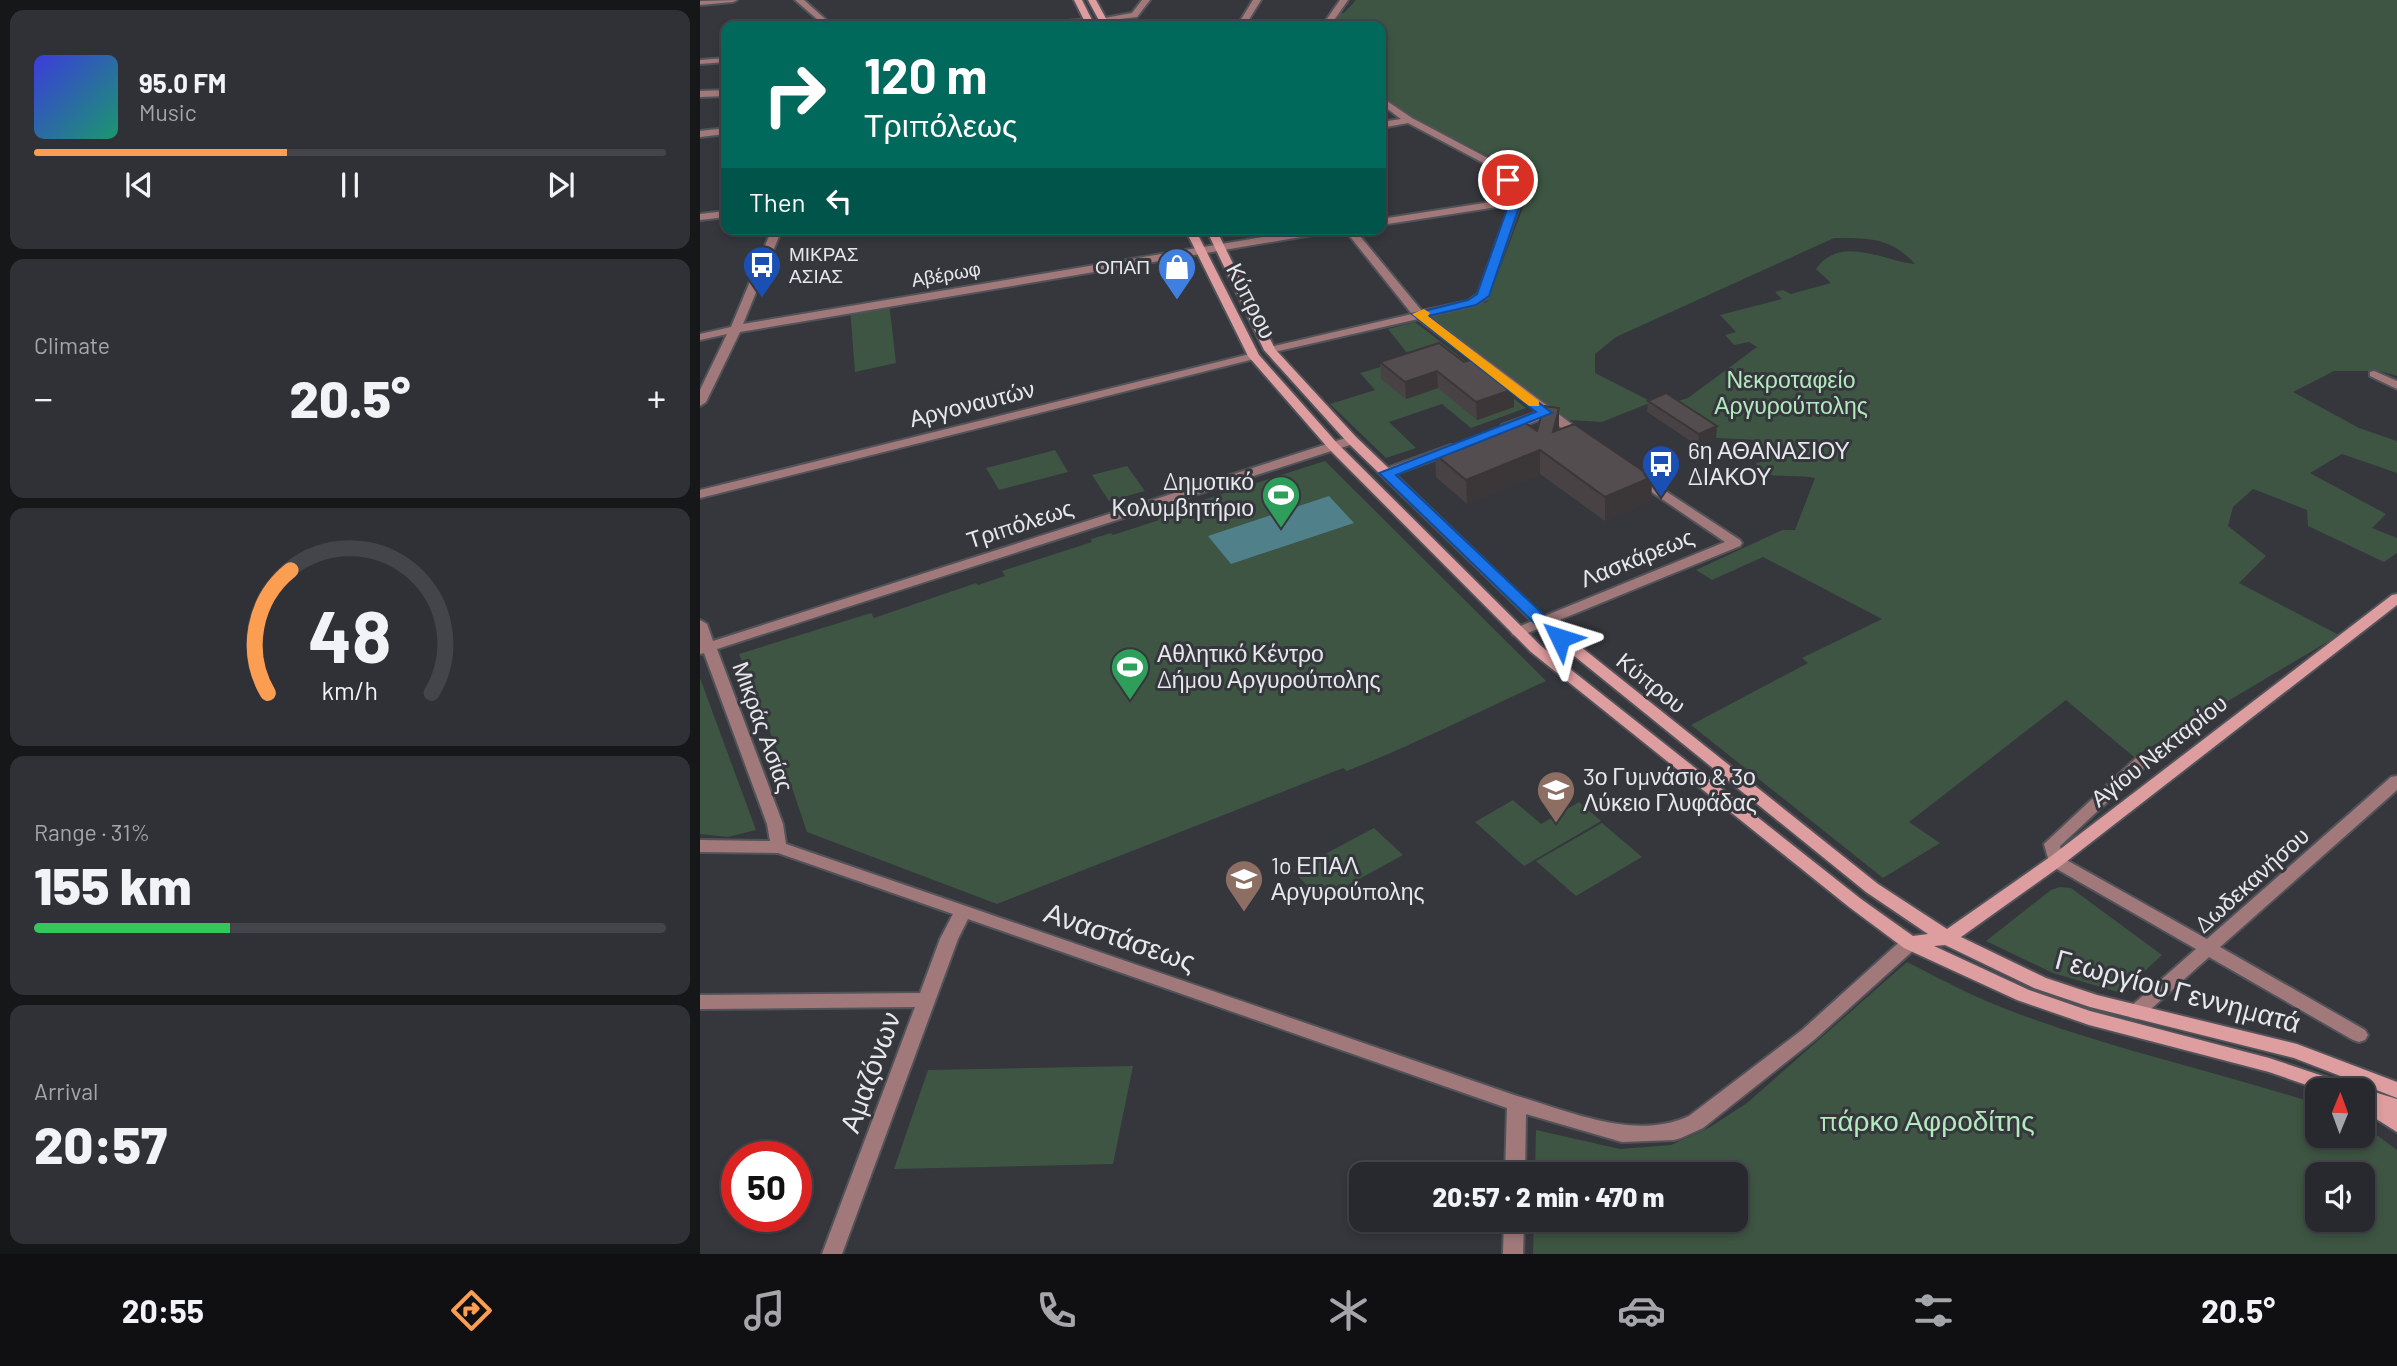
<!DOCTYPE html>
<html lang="en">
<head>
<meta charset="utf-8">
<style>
	:root { --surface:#28292e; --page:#303136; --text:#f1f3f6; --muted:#a5a6aa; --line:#44454a; --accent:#fb9e52 }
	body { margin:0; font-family:Barlow,sans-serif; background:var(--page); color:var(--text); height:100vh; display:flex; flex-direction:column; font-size:26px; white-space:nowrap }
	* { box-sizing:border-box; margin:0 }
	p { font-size:23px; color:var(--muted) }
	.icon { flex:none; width:38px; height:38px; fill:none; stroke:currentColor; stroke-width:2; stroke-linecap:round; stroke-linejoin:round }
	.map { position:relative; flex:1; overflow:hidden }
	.sheet { display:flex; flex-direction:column; gap:10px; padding:10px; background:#161719; width:700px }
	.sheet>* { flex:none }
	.banner { position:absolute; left:21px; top:21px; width:665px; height:214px; border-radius:14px; box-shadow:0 4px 10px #0003,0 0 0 2px var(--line); background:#00695c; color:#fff; overflow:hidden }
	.needle { width:46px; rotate:1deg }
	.fabs { position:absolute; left:1605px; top:1078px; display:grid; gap:14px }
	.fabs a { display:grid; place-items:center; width:70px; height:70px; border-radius:14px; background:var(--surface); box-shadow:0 4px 10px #0003,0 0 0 2px var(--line); font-size:35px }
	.speed { position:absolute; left:21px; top:1141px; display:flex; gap:14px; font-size:35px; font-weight:700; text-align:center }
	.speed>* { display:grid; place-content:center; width:91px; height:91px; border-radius:50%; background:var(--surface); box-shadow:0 4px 10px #0003,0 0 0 2px var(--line); line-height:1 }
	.speed .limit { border:10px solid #d22; background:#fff; color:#111 }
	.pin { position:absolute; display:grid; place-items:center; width:60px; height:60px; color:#fff; margin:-30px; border:4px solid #fff; border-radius:50%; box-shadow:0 2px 7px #0007 }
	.me { position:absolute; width:77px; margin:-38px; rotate:311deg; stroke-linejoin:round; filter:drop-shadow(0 0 5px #0008) }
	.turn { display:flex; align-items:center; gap:24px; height:147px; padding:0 28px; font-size:32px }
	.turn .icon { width:91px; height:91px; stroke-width:2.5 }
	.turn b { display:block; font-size:49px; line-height:60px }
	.then { display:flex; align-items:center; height:66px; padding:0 28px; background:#0003; gap:14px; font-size:26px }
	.big { font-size:52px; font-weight:800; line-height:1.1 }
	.sheet .tile { flex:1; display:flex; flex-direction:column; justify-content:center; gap:10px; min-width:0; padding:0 24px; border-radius:14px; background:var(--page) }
	.sheet .dial { align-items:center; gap:0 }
	.dial svg { height:182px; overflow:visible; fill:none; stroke:var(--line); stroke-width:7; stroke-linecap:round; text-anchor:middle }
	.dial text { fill:var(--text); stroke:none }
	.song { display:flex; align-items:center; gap:21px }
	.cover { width:84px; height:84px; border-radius:10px; background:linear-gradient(135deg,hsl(240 70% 55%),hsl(160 70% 35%)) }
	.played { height:7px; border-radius:4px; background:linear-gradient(90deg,var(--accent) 40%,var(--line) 40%) }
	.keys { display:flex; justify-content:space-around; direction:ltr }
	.heat { display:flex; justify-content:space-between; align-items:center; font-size:38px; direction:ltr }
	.charge { height:10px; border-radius:5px; background:linear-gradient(90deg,#34c759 31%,var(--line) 0) }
	.trip { position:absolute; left:649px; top:1162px; width:399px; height:70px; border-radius:14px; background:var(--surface); box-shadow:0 4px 10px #0003,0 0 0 2px var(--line); font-weight:800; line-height:70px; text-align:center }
	.tabs { display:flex; height:112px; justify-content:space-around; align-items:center; background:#101012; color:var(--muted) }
	.tabs .icon { width:49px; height:49px }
	.tabs .selected { color:var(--accent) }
	.tabs b { font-size:32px; color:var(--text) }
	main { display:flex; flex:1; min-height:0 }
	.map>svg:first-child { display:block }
</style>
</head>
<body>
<main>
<section class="sheet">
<div class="tile">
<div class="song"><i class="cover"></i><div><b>95.0 FM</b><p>Music</p></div></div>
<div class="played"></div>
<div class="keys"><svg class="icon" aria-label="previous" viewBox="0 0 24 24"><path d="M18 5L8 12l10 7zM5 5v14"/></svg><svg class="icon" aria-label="pause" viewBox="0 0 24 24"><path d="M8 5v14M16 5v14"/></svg><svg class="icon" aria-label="next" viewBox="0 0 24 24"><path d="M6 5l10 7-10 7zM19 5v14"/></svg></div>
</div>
<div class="tile"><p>Climate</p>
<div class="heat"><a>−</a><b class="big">20.5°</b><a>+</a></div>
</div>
<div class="tile dial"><svg viewBox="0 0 100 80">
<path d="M14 69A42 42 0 1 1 86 69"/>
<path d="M14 69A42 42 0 0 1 24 15" stroke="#fb9e52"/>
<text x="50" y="56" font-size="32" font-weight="700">48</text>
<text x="50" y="72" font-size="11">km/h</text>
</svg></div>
<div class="tile"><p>Range · 31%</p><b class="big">155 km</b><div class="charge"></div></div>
<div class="tile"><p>Arrival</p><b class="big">20:57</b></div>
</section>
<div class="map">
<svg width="1697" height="1254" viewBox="0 0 1697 1254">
	<rect width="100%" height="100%" fill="#35373d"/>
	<!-- green -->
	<path fill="#3d5542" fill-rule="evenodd" d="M 656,0 L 1697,0 L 1697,376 L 1679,371 L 1634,371 L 1593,392 L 1659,428 L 1697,441 L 1697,473 L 1642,454 L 1610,473 L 1686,514 L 1672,528 L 1697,538 L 1697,553 L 1684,562 L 1608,526 L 1607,510 L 1553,489 L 1533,507 L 1528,526 L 1566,556 L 1539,583 L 1639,635 L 1434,757 L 1366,700 L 1209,822 L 1240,843 L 1183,878 L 991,725 L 1108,663 L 1102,658 L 1182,619 L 1063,557 L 1012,580 L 996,570 L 1082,530 L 1095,530 L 1115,478 C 1097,474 1072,479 1057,471 L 1056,463 L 1061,462 L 1058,440 L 1016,438 L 965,405 L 988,398 L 1057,347 L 1049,342 L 1034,345 L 1025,335 L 1036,332 L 1020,315 L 1082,299 L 1075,292 L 1083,290 L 1091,294 L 1131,283 L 1116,269 C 1141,234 1183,261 1215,264 C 1191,237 1168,238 1134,238 L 916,337 L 895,354 L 895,373 L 952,402 L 902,422 L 869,420 L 732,317 L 787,302 L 825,202 L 818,180 L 805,164 L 715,119 L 681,94 L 681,26 L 632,26 L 638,13 L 644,13 Z
		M 189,302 L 196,363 L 155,372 L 150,308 Z
		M 715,322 L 826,408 L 771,428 L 742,404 L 689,422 L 716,448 L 686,458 L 630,404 L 675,390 L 660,373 L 711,358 L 688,329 Z
		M 355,450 L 368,472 L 299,490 L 286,468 Z
		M 625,461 L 846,681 C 780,711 715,744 647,771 L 643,768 L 297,904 L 107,832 L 91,785 L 39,654 L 171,613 L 174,618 L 276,583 L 278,585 L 305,576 L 302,571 L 392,542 L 391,539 L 411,533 L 413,535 L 459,520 L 456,515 Z
		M 427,466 L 445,491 L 409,501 L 392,475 Z
		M 0,678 L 56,830 L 28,837 L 0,834 Z
		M 813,800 L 841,824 L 879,802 L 901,821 L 824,866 L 775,822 Z
		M 902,823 L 942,857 L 876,896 L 836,861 Z
		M 674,828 L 703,855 L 621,900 L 593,871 Z
		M 1360,887 L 1371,888 L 1462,955 L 1421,993 L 1353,973 L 1286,941 L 1351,890 Z
		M 1207,962 C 1244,981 1280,1000 1319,1014 C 1416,1050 1518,1072 1617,1104 L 1617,1136 L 1662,1136 L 1663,1125 L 1697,1150 L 1697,1254 L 833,1254 L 834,1220 L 1036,1220 L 1036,1174 L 835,1174 L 836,1130 L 920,1149 L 971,1145 L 1010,1127 L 1047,1103 ZM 1617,1174 L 1662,1174 L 1662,1220 L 1617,1220 Z
		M 433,1066 L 413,1164 L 194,1169 L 228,1070 Z"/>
	<!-- water -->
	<path fill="#508089" d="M 629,496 L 654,523 L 531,564 L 508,536 Z"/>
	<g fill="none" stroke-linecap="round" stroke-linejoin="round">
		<!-- street casing -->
		<g stroke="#515359" stroke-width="4">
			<path id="street" d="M 37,0 L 33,2 L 0,5 L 0,1 Z
				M 95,0 L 104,0 L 133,26 L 125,26 Z
				M 442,0 L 450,0 L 437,17 L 403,21 L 399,19 L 432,13 Z
				M 553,0 L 561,0 L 545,26 L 537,26 Z
				M 640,0 L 648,0 L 630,26 L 622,26 Z
				M 389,19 L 393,21 L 392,23 L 330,26 L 334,24 Z
				M 26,58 L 26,62 L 0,64 L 0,60 Z
				M 26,90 L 26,96 L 0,97 L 0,91 Z
				M 681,97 L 712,118 L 795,162 L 814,180 L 821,201 L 787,298 L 776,305 L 728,316 L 885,434 L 887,437 L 885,440 L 877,440 L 847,417 L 810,431 L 802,431 L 800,428 L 802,425 L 840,411 L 718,319 L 570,353 L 564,350 L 570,347 L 712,314 L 644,229 L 654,229 L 722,311 L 768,301 L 778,294 L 810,205 L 681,225 L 681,219 L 810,199 L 805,181 L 789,166 L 708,123 L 681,128 L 681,122 L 701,119 L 681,104 Z
				M 26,128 L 26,134 L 0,137 L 0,131 Z
				M 26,211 L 26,217 L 0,220 L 0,214 Z
				M 72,229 L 82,229 L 43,324 L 611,229 L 635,229 L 630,232 L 40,332 L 6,402 L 0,406 L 0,390 L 27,334 L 0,340 L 0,334 L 31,327 Z
				M 554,353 L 560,356 L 558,358 L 0,498 L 0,490 Z
				M 1674,371 L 1697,381 L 1697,389 L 1670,376 L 1670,372 Z
				M 652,436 L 656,437 L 658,440 L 656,443 L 17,649 L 83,824 L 86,844 L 817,1096 C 871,1112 935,1141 989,1116 L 1102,1030 L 1204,938 L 1210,936 L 1216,938 L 1219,943 L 1216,948 L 1114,1040 L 1003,1128 L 981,1138 L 974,1140 L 922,1142 L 826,1114 L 825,1174 L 805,1174 L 807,1108 L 268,919 L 258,939 L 142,1254 L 122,1254 L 215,1007 L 0,1009 L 0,995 L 220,993 L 240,939 L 253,914 L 78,853 L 0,852 L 0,840 L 70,841 L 67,824 L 4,653 L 0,654 L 0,620 L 7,624 L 13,641 Z
				M 751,445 L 755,446 L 757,449 L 755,452 L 690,476 L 686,477 L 680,473 L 682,470 Z
				M 938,473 L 1040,540 L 1042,543 L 1040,546 L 823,635 L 813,635 L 811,632 L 813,629 L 1025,542 L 934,480 L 932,477 Z
				M 1441,757 L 1446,758 L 1449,762 L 1446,766 L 1360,846 L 1363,858 L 1507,939 L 1691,777 L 1697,776 L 1697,790 L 1520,947 L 1665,1030 L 1668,1035 L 1665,1040 L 1659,1042 L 1653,1040 L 1509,957 L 1442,1017 L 1436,1019 L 1430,1017 L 1427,1012 L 1430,1007 L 1496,949 L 1350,865 L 1344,844 L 1436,758 Z
				M 804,1220 L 824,1220 L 823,1254 L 803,1254 Z"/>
		</g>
		<!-- secondary casing -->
		<g stroke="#515359" stroke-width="4">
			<path id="secondary" d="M 374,0 L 382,0 L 395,26 L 387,26 Z
				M 388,0 L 396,0 L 410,26 L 402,26 Z
				M 485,229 L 495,229 L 559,355 L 637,443 L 841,646 L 1161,899 L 1213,936 L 1228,934 L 1166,892 L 836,625 L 648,443 L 564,350 L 506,229 L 516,229 L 575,349 L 656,437 L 846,619 L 1178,884 L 1247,929 L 1350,857 L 1692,595 L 1697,594 L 1697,605 L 1362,865 L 1261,937 L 1346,978 L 1397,995 L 1597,1044 L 1697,1082 L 1697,1098 L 1594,1058 L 1390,1007 L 1334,988 L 1245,945 L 1234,946 L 1329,990 L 1390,1011 L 1569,1058 L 1650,1085 L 1652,1090 L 1621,1090 L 1569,1072 L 1389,1025 L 1317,1000 L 1204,948 L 1149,907 L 831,652 L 629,449 L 548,356 Z
				M 1662,1091 L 1671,1091 L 1697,1099 L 1697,1132 L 1662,1110 Z"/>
		</g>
		<!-- street -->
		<use href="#street" fill="#a2797a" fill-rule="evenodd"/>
		<!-- secondary -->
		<use href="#secondary" fill="#de9d9f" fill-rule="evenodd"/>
	</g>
	<!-- wall -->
	<path fill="#484244" d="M 680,362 L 764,362 L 814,407 L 777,420 L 738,388 L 706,399 L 681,379 Z
		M 948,401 L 1016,438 L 998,446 L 947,412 Z
		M 859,430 L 952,477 L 951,501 L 905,521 L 840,474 L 767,504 L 736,477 L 735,454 L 837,431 Z"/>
	<!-- shaded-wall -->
	<path fill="#3b3637" d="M 737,371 L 738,388 L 706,399 L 705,382 Z
		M 814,389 L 814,407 L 777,420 L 776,402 Z
		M 859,408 L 859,431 L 853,432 Z
		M 1017,426 L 1016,438 L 998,446 L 999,434 Z
		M 840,450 L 840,474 L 767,504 L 766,480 Z
		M 952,477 L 951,501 L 905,521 L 905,497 Z"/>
	<!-- building -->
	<path fill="#544d4f" stroke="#3b3637" stroke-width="2" d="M 739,343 L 764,362 L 774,359 L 814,389 L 776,402 L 737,371 L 705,382 L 680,362 Z
		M 966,393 L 1017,426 L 999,434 L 948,401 Z
		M 844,406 L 859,408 L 853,432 L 874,424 L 952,477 L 905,497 L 840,450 L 766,480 L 735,454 L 821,420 L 837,431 Z"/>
	<!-- route -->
	<path fill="#1a73e8" stroke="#114b97" stroke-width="2" d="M 805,178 L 812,178 L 821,201 L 789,296 L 776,305 L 728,316 L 852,413 L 696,475 L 865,635 L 868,638 L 860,643 L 854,642 L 679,473 L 836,412 L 712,314 L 768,300 L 777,294 L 810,201 Z"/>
	<!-- slow -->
	<path fill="#f59e0b" d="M 724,309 L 730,313 L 728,316 L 839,401 L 839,406 L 829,406 L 712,314 Z"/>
	<!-- icons -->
	<defs>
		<g id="bus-pin" transform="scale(2.0125)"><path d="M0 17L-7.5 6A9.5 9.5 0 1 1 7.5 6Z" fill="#1a4fb4" stroke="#35373d"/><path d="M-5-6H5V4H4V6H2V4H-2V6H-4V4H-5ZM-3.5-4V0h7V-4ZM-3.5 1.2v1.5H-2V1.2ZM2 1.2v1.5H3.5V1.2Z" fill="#fff"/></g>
		<g id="shop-pin" transform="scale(2.0125)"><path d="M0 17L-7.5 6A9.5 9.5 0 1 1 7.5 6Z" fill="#3f7fe0" stroke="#35373d"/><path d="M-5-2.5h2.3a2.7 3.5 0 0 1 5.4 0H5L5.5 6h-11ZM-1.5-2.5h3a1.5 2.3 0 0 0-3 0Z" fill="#fff"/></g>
		<g id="stadium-pin" transform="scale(2.0125)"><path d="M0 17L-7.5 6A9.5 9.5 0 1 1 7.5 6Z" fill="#2e9e5b" stroke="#35373d"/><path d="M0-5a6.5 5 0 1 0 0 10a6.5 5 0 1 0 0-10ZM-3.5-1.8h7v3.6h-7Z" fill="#fff"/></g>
		<g id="school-pin" transform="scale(2.0125)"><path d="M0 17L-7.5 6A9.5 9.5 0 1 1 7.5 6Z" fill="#8d6e63" stroke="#35373d"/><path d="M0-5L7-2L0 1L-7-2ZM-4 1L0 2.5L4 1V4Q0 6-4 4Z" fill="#fff"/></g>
	</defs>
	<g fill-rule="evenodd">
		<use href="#bus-pin" x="62" y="265"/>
		<use href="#shop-pin" x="477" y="267"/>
		<use href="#bus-pin" x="961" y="464"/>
		<use href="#stadium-pin" x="581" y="495"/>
		<use href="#stadium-pin" x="430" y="667"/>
		<use href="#school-pin" x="856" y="790"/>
		<use href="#school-pin" x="544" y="879"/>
	</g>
	<g text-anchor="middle" stroke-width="6" stroke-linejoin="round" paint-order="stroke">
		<!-- far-poi labels -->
		<g font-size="19" fill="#e7e8ec" stroke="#35373d" text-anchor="start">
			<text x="89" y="261">ΜΙΚΡΑΣ<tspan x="89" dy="22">ΑΣΙΑΣ</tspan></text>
			<text x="450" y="274" text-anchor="end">ΟΠΑΠ</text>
		</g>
		<!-- far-street labels -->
		<g font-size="19" fill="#e7e8ec" stroke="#35373d">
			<text transform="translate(246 274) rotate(-10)" y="7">Αβέρωφ</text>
		</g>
		<!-- street labels -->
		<g font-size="23" fill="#e7e8ec" stroke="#35373d">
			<text transform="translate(551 301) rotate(63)" y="8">Κύπρου</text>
			<text transform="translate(272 404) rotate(-14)" y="8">Αργοναυτών</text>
			<text transform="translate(320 524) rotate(-18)" y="8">Τριπόλεως</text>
			<text transform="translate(937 558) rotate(-22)" y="8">Λασκάρεως</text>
			<text transform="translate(951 683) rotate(39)" y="8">Κύπρου</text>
			<text transform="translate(63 727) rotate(70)" y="8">Μικράς Ασίας</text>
			<text transform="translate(1459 751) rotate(-38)" y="8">Αγίου Νεκταρίου</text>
			<text transform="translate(1552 880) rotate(-42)" y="8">Δωδεκανήσου</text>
		</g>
		<!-- park labels -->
		<g font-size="23" fill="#b1eabd" stroke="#35373d">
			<text x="1091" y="388">Νεκροταφείο<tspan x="1091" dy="26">Αργυρούπολης</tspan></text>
		</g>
		<!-- poi labels -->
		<g font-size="23" fill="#e7e8ec" stroke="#35373d" text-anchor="start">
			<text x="988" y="459">6η ΑΘΑΝΑΣΙΟΥ<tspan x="988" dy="26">ΔΙΑΚΟΥ</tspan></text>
			<text x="554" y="490" text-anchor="end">Δημοτικό<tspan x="554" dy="26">Κολυμβητήριο</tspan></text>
			<text x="457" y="662">Αθλητικό Κέντρο<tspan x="457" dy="26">Δήμου Αργυρούπολης</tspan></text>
			<text x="883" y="785">3ο Γυμνάσιο &amp; 3ο<tspan x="883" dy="26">Λύκειο Γλυφάδας</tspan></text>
			<text x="571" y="874">1o ΕΠΑΛ<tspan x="571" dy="26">Αργυρούπολης</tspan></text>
		</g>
		<!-- near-street labels -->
		<g font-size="28" fill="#e7e8ec" stroke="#35373d">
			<text transform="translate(420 937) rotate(19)" y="10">Αναστάσεως</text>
			<text transform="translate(1478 991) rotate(15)" y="10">Γεωργίου Γεννηματά</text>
			<text transform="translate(170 1072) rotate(-70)" y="10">Αμαζόνων</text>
		</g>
		<!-- near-park labels -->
		<g font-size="28" fill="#b1eabd" stroke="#35373d">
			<text x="1227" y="1131">πάρκο Αφροδίτης</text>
		</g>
	</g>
</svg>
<div class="fabs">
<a><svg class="needle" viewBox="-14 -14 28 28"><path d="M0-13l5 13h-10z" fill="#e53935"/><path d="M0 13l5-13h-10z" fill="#a5a6aa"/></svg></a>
<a><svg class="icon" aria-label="sound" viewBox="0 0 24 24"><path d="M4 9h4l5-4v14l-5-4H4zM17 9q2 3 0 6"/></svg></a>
</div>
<div class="speed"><div class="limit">50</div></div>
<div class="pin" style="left:808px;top:180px;background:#d93025"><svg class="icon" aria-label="arrive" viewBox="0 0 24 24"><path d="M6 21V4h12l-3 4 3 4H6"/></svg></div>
<svg class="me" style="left:860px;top:638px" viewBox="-20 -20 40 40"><path d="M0-17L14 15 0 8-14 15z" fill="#1a73e8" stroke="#fff" stroke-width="4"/></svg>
<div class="trip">20:57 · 2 min · 470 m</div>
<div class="banner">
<div class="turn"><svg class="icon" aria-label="right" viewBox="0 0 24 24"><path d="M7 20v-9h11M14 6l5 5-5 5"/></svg><div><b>120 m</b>Τριπόλεως</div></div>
<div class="then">Then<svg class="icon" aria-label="left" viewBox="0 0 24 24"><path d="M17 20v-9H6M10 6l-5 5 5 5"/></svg></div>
</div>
</div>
</main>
<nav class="tabs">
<b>20:55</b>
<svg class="icon selected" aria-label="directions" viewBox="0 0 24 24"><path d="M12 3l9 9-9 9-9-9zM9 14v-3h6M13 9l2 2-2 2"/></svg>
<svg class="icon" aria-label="music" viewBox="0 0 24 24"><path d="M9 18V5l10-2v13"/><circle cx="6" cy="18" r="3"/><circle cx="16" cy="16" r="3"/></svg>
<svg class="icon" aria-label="phone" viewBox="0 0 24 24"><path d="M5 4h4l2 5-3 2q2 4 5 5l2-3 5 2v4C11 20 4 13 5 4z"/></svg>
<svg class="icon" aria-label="climate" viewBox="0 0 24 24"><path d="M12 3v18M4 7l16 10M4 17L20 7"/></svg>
<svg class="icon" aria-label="car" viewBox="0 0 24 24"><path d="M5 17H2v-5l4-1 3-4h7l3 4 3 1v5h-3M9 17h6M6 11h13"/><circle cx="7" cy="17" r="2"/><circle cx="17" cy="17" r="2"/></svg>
<svg class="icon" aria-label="filters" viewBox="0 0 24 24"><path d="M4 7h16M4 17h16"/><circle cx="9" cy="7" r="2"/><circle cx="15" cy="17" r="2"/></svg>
<b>20.5°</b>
</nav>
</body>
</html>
